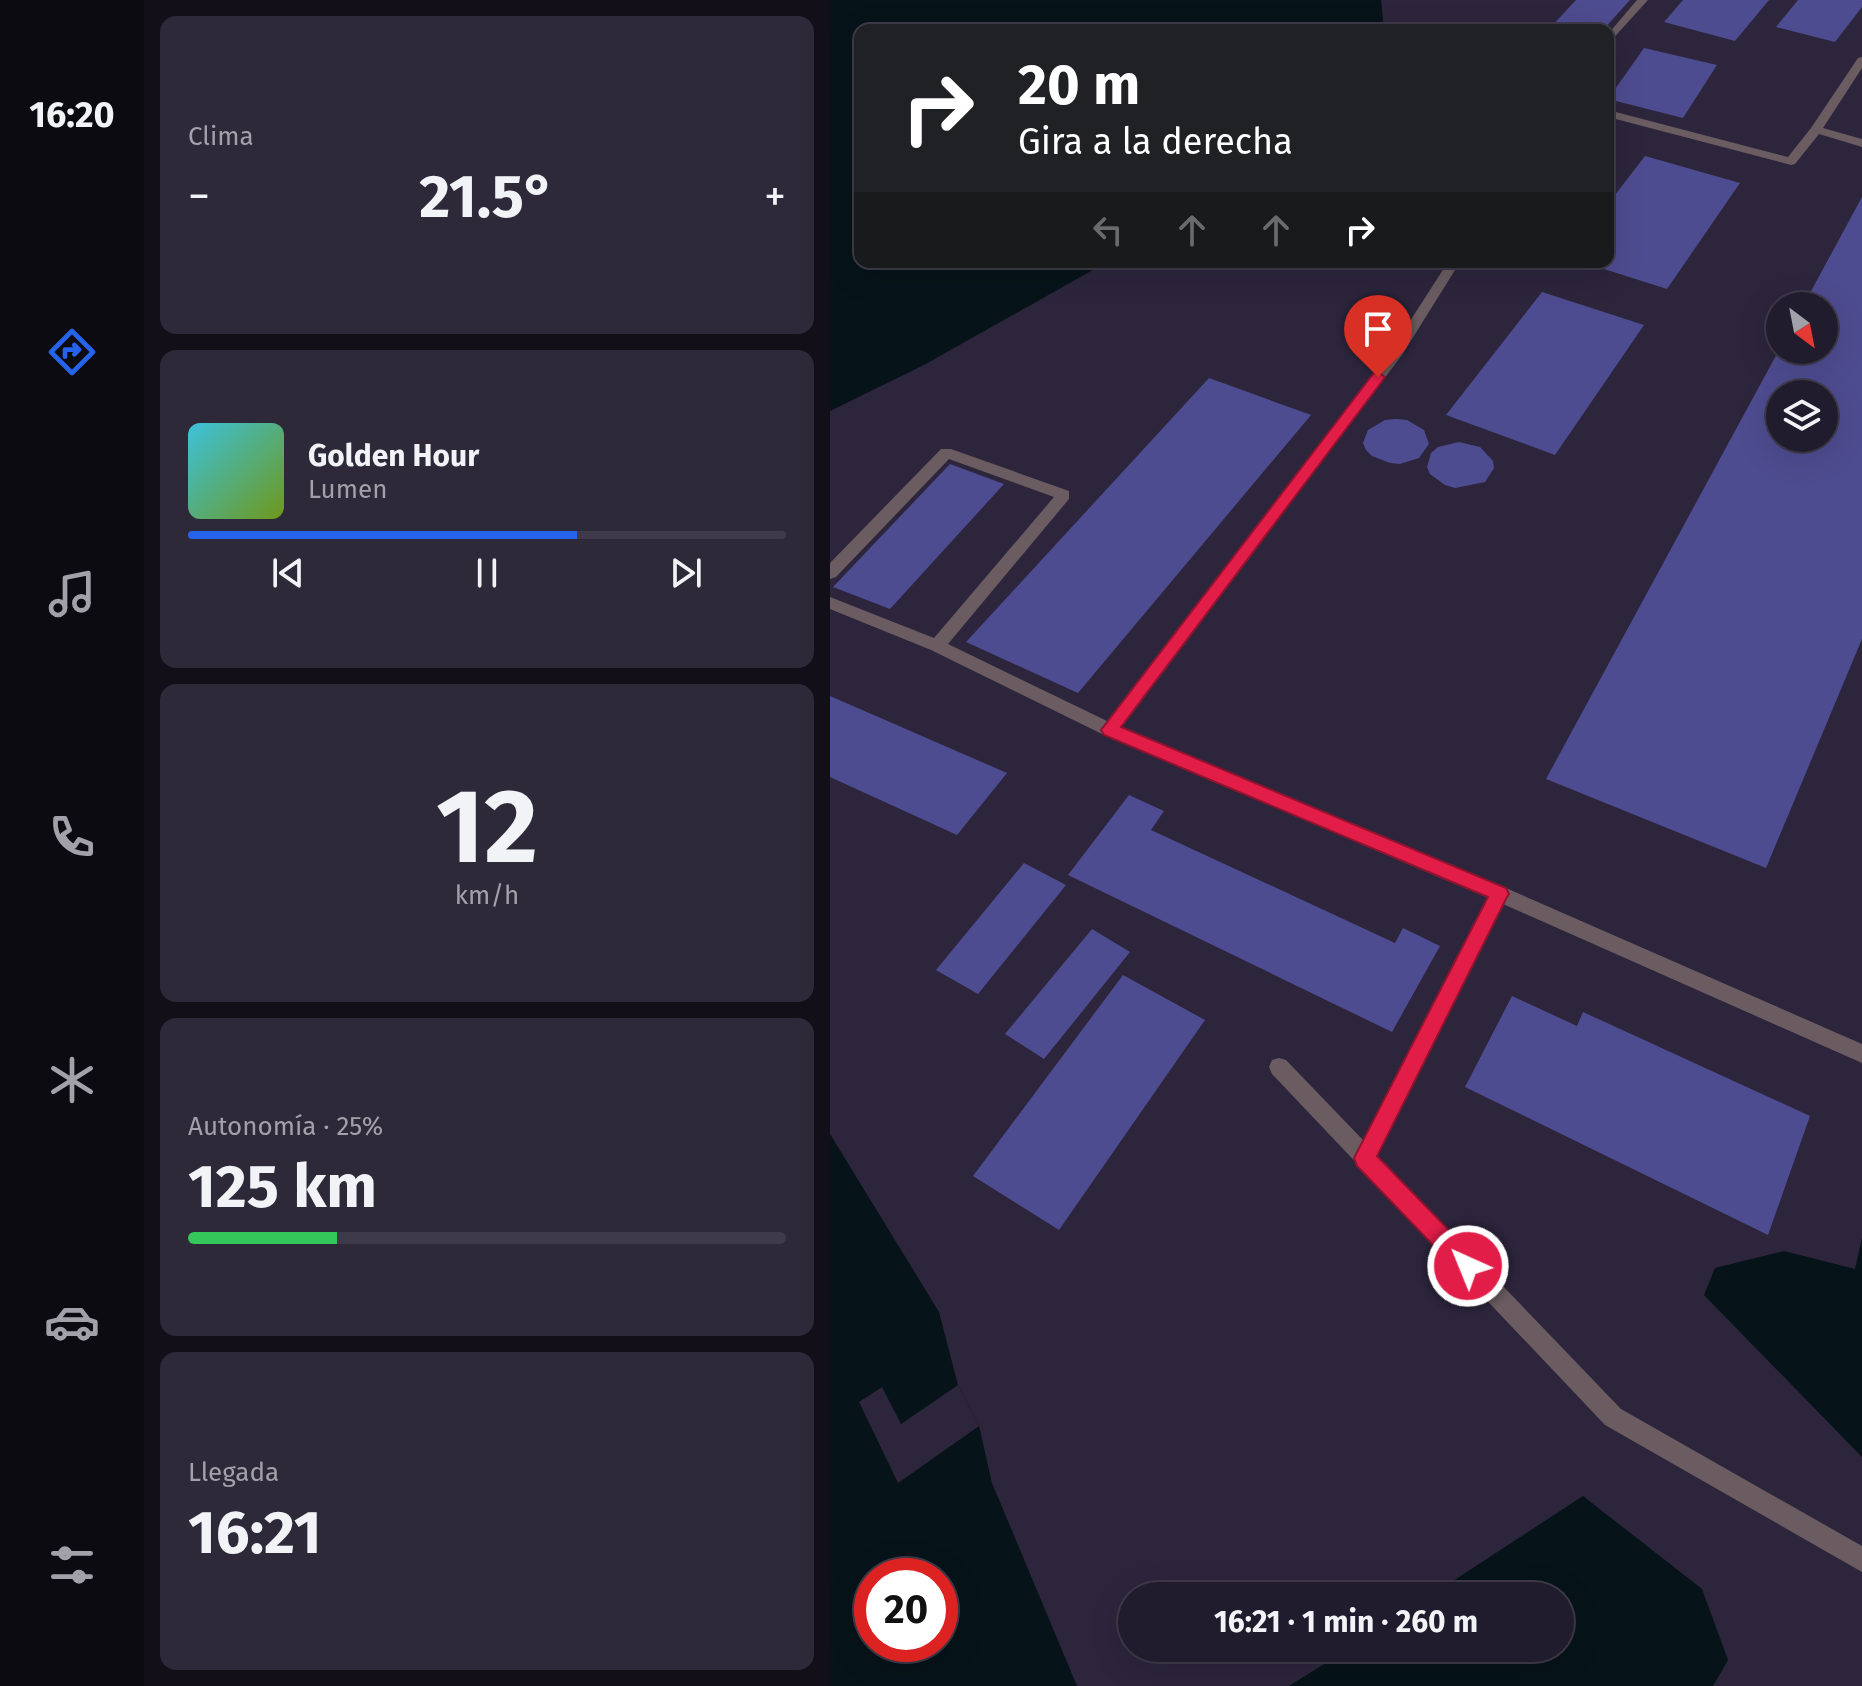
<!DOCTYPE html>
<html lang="es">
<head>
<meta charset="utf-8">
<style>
	:root { --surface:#211c2d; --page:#2d2939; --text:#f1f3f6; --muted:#a2a1aa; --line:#3e3a49; --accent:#2563eb }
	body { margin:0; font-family:"Fira Sans",sans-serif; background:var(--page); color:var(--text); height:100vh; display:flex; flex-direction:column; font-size:30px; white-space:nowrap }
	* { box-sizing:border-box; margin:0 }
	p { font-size:26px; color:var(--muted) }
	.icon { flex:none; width:44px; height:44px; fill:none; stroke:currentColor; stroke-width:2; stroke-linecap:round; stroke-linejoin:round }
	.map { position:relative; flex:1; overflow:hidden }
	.details { display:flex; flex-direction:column; gap:16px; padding:16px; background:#120f19; width:686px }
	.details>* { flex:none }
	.banner { position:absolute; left:24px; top:24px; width:760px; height:244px; border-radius:16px; box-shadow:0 8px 32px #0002,0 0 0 2px var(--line); background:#202124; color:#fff; overflow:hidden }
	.needle { width:52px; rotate:148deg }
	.tools { position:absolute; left:936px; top:292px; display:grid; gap:16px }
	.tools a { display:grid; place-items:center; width:72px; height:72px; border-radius:50%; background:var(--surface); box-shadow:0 8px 32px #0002,0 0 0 2px var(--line); font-size:40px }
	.speed { position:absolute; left:24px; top:1558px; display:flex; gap:16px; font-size:40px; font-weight:700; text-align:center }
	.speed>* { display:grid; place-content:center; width:104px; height:104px; border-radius:50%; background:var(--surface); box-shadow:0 8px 32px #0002,0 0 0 2px var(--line); line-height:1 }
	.speed .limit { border:12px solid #d22; background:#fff; color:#111 }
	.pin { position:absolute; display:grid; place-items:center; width:68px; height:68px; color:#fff; margin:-82px -34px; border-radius:50% 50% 50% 0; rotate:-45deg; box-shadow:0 0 8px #0007 }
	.pin .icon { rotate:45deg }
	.me { position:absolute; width:88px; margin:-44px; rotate:316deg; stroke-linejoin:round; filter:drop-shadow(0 0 6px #0008) }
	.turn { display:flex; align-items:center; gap:28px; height:168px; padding:0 32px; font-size:36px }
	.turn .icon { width:104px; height:104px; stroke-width:2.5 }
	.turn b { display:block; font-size:56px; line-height:68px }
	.lanes { display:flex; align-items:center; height:76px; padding:0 32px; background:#0003; justify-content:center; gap:40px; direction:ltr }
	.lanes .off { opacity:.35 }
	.big { font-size:60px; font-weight:700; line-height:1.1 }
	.details .card { flex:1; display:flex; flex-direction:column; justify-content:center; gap:12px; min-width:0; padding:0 28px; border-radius:16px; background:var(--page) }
	.details .dial { align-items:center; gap:0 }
	.dial b { font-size:104px; line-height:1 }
	.song { display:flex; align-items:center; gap:24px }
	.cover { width:96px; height:96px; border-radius:12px; background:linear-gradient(135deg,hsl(190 70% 55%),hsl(80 70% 35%)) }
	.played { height:8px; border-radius:4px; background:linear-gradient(90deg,var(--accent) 65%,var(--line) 65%) }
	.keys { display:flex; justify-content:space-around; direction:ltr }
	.heat { display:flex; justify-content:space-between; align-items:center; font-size:44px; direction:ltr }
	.charge { height:12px; border-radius:6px; background:linear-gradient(90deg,#34c759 25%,var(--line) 0) }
	.trip { position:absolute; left:288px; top:1582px; width:456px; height:80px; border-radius:40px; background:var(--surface); box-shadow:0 8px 32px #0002,0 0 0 2px var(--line); font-weight:700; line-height:80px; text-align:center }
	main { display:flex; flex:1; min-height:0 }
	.tabs { display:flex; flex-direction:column; width:144px; justify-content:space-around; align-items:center; background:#0d0b12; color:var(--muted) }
	.tabs .icon { width:56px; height:56px }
	.tabs .selected { color:var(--accent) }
	.tabs b { font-size:36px; color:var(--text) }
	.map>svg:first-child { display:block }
</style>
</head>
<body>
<main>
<nav class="tabs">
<b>16:20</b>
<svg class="icon selected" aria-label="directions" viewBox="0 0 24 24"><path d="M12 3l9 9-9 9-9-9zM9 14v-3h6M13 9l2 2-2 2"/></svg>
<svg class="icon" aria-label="music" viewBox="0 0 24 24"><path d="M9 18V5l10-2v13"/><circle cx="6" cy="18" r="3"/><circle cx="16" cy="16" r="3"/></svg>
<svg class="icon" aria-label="phone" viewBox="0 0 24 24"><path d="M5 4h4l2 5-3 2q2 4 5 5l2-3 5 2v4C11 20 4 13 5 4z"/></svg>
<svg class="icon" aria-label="climate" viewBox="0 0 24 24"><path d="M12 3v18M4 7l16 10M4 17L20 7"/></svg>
<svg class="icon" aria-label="car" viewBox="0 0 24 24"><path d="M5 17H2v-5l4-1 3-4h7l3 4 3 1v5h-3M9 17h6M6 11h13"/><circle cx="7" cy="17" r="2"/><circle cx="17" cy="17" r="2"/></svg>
<svg class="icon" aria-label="filters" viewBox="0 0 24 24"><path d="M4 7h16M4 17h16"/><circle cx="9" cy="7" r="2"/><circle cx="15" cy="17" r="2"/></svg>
</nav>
<section class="details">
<div class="card"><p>Clima</p>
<div class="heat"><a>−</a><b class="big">21.5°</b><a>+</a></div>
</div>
<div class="card">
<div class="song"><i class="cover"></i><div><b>Golden Hour</b><p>Lumen</p></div></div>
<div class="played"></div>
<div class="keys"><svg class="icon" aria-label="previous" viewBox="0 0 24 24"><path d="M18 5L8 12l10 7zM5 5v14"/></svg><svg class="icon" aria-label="pause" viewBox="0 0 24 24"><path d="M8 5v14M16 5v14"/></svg><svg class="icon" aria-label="next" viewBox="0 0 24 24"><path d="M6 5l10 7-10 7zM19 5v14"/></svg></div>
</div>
<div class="card dial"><b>12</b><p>km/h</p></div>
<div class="card"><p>Autonomía · 25%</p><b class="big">125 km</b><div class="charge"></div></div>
<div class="card"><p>Llegada</p><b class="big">16:21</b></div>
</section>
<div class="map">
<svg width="1032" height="1686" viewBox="0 0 1032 1686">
	<rect width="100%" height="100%" fill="#2c253c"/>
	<!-- water -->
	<path fill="#061318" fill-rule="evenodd" d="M 0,0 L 551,0 L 554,30 L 30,30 L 30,262 L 277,262 L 94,365 L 0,411 Z
		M 0,1134 L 109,1312 L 128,1385 L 149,1426 L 162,1483 L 247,1686 L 0,1686 ZM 42,1576 L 110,1576 L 110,1644 L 42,1644 Z
		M 1032,1238 L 1032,1457 L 874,1295 L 885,1268 L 954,1251 L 1025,1269 Z
		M 753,1496 L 872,1589 L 898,1660 L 883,1686 L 459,1686 L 520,1648 L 730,1648 L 730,1596 L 600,1596 Z"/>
	<!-- pier -->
	<path fill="#2c253c" d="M 128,1385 L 149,1426 L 68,1483 L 29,1402 L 52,1387 L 71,1424 Z"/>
	<!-- building -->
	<path fill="#4e4c90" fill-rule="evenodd" d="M 746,0 L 800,0 L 773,30 L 718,30 Z
		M 853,0 L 939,0 L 905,41 L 834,22 Z
		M 968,0 L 1032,0 L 1032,7 L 1005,42 L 946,27 Z
		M 814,48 L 887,65 L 853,118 L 778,99 Z
		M 815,156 L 910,183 L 837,289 L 755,263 L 778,262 L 778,204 Z
		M 1032,197 L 1032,639 L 936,868 L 716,779 L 949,350 L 994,350 L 994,306 L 973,306 ZM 950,394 L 994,394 L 994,438 L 950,438 Z
		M 712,292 L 814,325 L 725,455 L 616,415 Z
		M 379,378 L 481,415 L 248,693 L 136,642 Z
		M 566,419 L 577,420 L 594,430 L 599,444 L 589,458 L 570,464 L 560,463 L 542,456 L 536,450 L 533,443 L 538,430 L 555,420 Z
		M 629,442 L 650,447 L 663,461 L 664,468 L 655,482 L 625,488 L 615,485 L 600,474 L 597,467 L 601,453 L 608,447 Z
		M 120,464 L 174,484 L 60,609 L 3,587 Z
		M 0,696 L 177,773 L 127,835 L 0,777 Z
		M 299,795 L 334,811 L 321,830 L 565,943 L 573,928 L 610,946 L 562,1032 L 238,875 Z
		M 194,863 L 236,885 L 148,994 L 106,970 Z
		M 262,929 L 300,952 L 214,1059 L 175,1034 Z
		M 293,975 L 375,1020 L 229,1230 L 143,1176 Z
		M 682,996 L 747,1026 L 753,1012 L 980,1116 L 938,1235 L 635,1087 Z"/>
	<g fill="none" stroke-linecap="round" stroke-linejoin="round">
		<!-- service -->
		<path fill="#6a5c60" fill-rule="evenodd" d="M 807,0 L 818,0 L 778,44 L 778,34 Z
			M 1032,57 L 1032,68 L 993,128 L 1032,139 L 1032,147 L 989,134 L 965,164 L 961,165 L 778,117 L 778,110 L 958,157 L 981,128 L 1028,58 Z
			M 618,262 L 630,262 L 572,355 L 292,727 L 676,888 L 1032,1044 L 1032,1063 L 673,904 L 547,1155 L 791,1409 L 1032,1546 L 1032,1572 L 775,1425 L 442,1074 L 439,1067 L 442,1060 L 449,1058 L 456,1060 L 533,1140 L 658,898 L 274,735 L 101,650 L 0,609 L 0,597 L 104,638 L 224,497 L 119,459 L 6,577 L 0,579 L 0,563 L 111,449 L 121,449 L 239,491 L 239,499 L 118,644 L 277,721 L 562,349 Z"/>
	</g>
	<!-- route -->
	<path fill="#e11d48" stroke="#92132f" stroke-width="2" d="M 548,372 L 555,377 L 553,380 L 291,727 L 676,888 L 679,894 L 676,899 L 547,1156 L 646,1258 L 649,1266 L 646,1274 L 638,1277 L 631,1274 L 527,1166 L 524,1158 L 658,897 L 274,735 L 271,730 L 543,374 Z"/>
</svg>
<div class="tools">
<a><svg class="needle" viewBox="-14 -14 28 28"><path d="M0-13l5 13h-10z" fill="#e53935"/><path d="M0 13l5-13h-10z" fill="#a2a1aa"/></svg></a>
<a><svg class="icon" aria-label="layers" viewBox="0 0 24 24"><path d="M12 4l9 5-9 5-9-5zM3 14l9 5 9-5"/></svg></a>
</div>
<div class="speed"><div class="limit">20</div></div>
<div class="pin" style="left:548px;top:377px;background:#d93025"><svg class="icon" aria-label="arrive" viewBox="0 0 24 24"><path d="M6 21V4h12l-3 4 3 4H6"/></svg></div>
<svg class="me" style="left:638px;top:1266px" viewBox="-20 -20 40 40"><circle r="17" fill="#e11d48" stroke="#fff" stroke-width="3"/><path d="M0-11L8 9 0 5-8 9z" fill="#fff"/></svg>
<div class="trip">16:21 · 1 min · 260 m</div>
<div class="banner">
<div class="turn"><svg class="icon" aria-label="right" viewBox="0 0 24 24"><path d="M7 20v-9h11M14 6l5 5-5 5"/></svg><div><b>20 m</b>Gira a la derecha</div></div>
<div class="lanes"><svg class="icon off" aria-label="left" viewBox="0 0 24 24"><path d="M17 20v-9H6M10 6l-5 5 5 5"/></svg><svg class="icon off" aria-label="ahead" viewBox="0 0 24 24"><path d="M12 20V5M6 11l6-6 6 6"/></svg><svg class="icon off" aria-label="ahead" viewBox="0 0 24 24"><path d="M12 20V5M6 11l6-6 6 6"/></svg><svg class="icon" aria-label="right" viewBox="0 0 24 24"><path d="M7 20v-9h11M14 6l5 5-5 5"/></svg></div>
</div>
</div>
</main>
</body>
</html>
